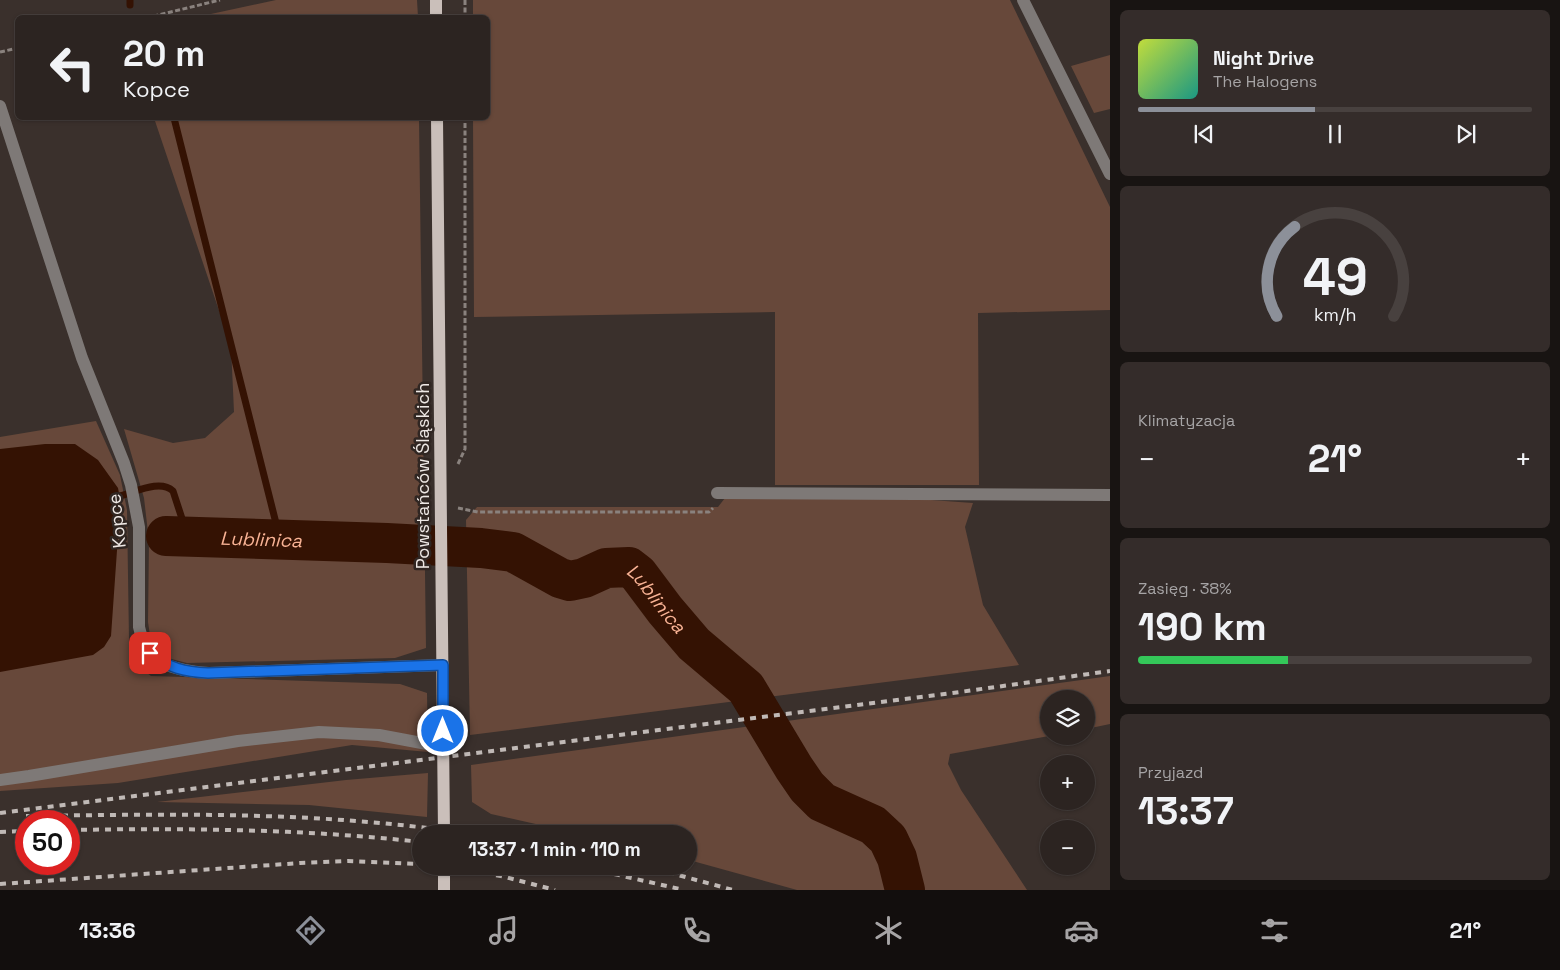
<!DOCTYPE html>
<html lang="pl">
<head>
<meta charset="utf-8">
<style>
	:root { --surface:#2c2421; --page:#342c2a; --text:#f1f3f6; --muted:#a6a4a5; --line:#48413f; --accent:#8c9099 }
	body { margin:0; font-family:"Space Grotesk",sans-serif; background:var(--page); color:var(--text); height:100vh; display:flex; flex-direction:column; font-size:19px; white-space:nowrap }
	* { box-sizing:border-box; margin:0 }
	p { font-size:16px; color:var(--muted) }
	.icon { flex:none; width:28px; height:28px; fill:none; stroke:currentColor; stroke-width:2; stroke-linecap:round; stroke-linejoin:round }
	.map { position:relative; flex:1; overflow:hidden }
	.sheet { display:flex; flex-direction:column; gap:10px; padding:10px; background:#181412; width:450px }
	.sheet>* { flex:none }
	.top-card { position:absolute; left:15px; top:15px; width:475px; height:105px; border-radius:8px; box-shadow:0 1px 4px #0004,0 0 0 1px var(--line); background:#2c2421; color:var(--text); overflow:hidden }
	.buttons { position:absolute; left:1040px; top:690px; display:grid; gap:10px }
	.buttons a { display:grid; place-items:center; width:55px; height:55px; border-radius:50%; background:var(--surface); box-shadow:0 1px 4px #0004,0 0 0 1px var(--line); font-size:25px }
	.speed { position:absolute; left:15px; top:810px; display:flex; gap:10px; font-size:25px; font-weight:700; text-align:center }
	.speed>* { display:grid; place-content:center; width:65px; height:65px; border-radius:50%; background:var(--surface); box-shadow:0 1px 4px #0004,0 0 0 1px var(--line); line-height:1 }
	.speed .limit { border:8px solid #d22; background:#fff; color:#111 }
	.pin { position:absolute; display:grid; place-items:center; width:42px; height:42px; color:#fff; margin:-21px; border-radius:10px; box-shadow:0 2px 8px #0006 }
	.me { position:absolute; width:55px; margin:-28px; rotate:0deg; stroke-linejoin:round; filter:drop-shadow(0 0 4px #0008) }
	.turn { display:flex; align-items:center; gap:18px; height:105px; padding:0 25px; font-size:22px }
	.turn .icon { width:65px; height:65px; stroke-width:2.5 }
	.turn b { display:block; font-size:35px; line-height:42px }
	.big { font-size:38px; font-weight:600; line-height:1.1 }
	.sheet .tile { flex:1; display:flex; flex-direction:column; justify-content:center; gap:8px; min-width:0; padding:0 18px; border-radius:8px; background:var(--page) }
	.sheet .dial { align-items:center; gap:0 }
	.dial svg { height:130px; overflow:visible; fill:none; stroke:var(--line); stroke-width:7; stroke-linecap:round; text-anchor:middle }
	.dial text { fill:var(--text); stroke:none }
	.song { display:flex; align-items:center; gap:15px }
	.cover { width:60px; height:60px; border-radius:8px; background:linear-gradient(135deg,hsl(70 70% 55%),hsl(170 70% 35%)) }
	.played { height:5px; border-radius:2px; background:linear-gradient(90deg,var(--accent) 45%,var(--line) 45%) }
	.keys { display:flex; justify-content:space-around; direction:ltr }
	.heat { display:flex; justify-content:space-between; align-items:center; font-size:28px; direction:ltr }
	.charge { height:8px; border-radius:4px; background:linear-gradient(90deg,#34c759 38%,var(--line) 0) }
	.trip { position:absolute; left:412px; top:825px; width:285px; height:50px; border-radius:25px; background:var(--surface); box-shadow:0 1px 4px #0004,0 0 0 1px var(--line); font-weight:600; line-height:50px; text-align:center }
	.menu { display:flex; height:80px; justify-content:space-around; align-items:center; background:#120e0d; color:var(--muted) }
	.menu .icon { width:35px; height:35px }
	.menu .current { color:var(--accent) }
	.menu b { font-size:22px; color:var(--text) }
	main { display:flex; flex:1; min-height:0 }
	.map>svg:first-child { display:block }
</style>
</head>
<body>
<main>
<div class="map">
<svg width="1110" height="890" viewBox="0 0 1110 890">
	<rect width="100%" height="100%" fill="#3a302c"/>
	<!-- green -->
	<path fill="#67483a" d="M 276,0 L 417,0 L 418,17 L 197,17 Z
		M 473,0 L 1010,0 L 1110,207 L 1110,310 L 978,313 L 979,485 L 775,485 L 775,312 L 474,317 L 473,118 L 488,118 L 488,18 L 473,17 Z
		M 1110,55 L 1110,109 L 1094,113 L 1071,66 Z
		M 154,118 L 419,118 L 426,648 L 395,658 L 187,663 L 164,657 L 151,642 L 148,622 L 149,541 L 144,498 L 124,429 L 173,443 L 205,438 L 234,412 L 231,346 Z
		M 96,421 L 120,475 L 127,510 L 129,640 L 137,665 L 151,676 L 400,684 L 427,693 L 428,752 L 352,745 L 118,783 L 0,791 L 0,437 Z
		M 725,498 L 917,499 L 973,503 L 965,527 L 983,605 L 1019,665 L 470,735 L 466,520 L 477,507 L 718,507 Z
		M 1110,676 L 1110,724 L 1086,729 L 1086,699 L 1049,699 L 1049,736 L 950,754 L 948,764 L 961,790 L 1027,890 L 797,890 L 689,860 L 689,834 L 580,834 L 491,814 L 472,802 L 471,765 Z
		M 428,773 L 427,817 L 309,805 L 157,802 L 346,780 Z"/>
	<!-- water -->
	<path fill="#341203" d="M 45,444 L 75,444 L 98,460 L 118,488 L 121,504 L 117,513 L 118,536 L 111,636 L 104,647 L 93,655 L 0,672 L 0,449 Z"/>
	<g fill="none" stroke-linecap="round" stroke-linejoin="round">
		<!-- stream -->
		<path stroke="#341203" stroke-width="7" d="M 130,0 L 130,5
			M 174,118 L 280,539
			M 120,496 C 136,492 160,479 173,491 L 188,537"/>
		<!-- river -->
		<path stroke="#341203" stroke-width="40" id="s1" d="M 166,536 L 387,543 L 481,548 L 513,552 L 560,578 L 570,581 L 584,578 L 606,568 L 629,567 L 638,574 L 665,610 L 694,644 L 746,688 L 794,768 L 807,787 L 822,802 L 873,825 L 888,839 L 897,858 L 905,890"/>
		<!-- path -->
		<path stroke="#8a827e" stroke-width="3" stroke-dasharray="5 2.5" stroke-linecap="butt" d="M 465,0 L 465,18
			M 146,18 L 220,0
			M 0,52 L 18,48
			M 458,464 L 465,449 L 465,118
			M 458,508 L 478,512 L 709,512 L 713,508"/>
		<!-- minor -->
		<path stroke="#7e7977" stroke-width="12" d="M 1023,0 L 1110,174
			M 0,106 L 82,358 L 124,463 L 131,485 L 139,527 L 139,627 C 147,664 174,671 209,673 L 443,665
			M 717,493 L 1110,495
			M 0,780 L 29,776 L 238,741 L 319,732 L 379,735 L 443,747"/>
		<!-- major -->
		<path stroke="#cabfba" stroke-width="12" d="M 436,0 L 436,18
			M 437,118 L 444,834
			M 444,890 L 444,866"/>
		<!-- rail -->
		<path stroke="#c0b9b6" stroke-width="4" stroke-dasharray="6 6" stroke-linecap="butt" d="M 0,813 L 960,692 L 1110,671
			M 26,816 C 174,814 323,811 470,834
			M 69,830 C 187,828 304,829 421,842
			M 0,832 L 26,831
			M 449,866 L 505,877 L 555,890
			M 579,866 L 684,890
			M 645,866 L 733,890
			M 0,884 L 300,863 L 348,861 L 421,864"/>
	</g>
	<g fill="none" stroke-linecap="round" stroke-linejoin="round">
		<!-- route casing -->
		<g stroke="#114b97" stroke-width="12">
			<path id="route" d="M 150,653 C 168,668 185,672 208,673 L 443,665 L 443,731"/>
		</g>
		<!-- route -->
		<use href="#route" stroke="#1a73e8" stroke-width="9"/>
	</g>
	<g text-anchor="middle" stroke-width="5" stroke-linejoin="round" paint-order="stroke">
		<!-- street labels -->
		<g font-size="18" fill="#eee8e5" stroke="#302622">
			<text transform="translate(423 476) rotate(-90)" y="6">Powstańców Śląskich</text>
			<text transform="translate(117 521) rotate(-96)" y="6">Kopce</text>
		</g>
		<!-- water labels -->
		<g font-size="19" font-style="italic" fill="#f9b395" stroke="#302622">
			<text dy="7" stroke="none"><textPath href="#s1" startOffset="95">Lublinica</textPath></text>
			<text dy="7" stroke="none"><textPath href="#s1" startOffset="515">Lublinica</textPath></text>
		</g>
	</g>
</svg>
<div class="buttons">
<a><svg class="icon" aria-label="layers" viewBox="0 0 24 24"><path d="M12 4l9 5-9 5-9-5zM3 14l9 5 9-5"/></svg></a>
<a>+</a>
<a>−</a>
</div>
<div class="speed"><div class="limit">50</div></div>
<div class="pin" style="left:150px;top:653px;background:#d93025"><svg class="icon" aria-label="arrive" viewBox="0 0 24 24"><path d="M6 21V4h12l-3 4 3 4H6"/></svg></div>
<svg class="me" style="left:443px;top:731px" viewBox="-20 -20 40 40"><circle r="17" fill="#1a73e8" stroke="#fff" stroke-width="3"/><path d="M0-11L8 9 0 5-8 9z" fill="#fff"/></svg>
<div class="trip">13:37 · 1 min · 110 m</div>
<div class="top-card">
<div class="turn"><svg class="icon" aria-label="left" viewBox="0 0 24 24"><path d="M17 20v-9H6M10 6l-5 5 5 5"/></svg><div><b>20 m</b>Kopce</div></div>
</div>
</div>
<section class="sheet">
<div class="tile">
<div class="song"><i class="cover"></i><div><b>Night Drive</b><p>The Halogens</p></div></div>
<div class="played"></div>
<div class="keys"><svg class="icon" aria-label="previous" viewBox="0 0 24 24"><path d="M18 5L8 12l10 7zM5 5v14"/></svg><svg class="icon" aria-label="pause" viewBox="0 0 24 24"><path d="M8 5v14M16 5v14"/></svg><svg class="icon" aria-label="next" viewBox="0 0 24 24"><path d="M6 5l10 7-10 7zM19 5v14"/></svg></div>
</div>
<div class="tile dial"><svg viewBox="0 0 100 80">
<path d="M14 69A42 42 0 1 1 86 69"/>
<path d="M14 69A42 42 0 0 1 25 14" stroke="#8c9099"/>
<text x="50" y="56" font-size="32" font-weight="700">49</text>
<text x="50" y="72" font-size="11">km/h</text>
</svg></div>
<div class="tile"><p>Klimatyzacja</p>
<div class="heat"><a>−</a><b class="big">21°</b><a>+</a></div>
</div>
<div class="tile"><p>Zasięg · 38%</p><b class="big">190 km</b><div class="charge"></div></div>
<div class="tile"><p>Przyjazd</p><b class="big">13:37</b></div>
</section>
</main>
<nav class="menu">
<b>13:36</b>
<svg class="icon current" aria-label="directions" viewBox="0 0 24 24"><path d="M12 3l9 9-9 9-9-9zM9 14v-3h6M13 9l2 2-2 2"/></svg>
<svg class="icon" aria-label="music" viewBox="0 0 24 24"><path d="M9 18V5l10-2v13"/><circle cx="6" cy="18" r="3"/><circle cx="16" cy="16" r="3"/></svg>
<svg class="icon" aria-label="phone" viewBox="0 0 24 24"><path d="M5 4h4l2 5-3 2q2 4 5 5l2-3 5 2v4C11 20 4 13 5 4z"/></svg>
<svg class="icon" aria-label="climate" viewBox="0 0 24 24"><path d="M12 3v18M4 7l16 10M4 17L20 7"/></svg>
<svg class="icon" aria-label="car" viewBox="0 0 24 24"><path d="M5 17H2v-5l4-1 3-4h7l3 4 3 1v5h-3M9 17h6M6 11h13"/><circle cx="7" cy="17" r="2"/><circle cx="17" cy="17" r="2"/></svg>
<svg class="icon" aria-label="filters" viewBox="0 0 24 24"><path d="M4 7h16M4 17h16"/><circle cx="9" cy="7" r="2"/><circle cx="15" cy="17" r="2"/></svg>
<b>21°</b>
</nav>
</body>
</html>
